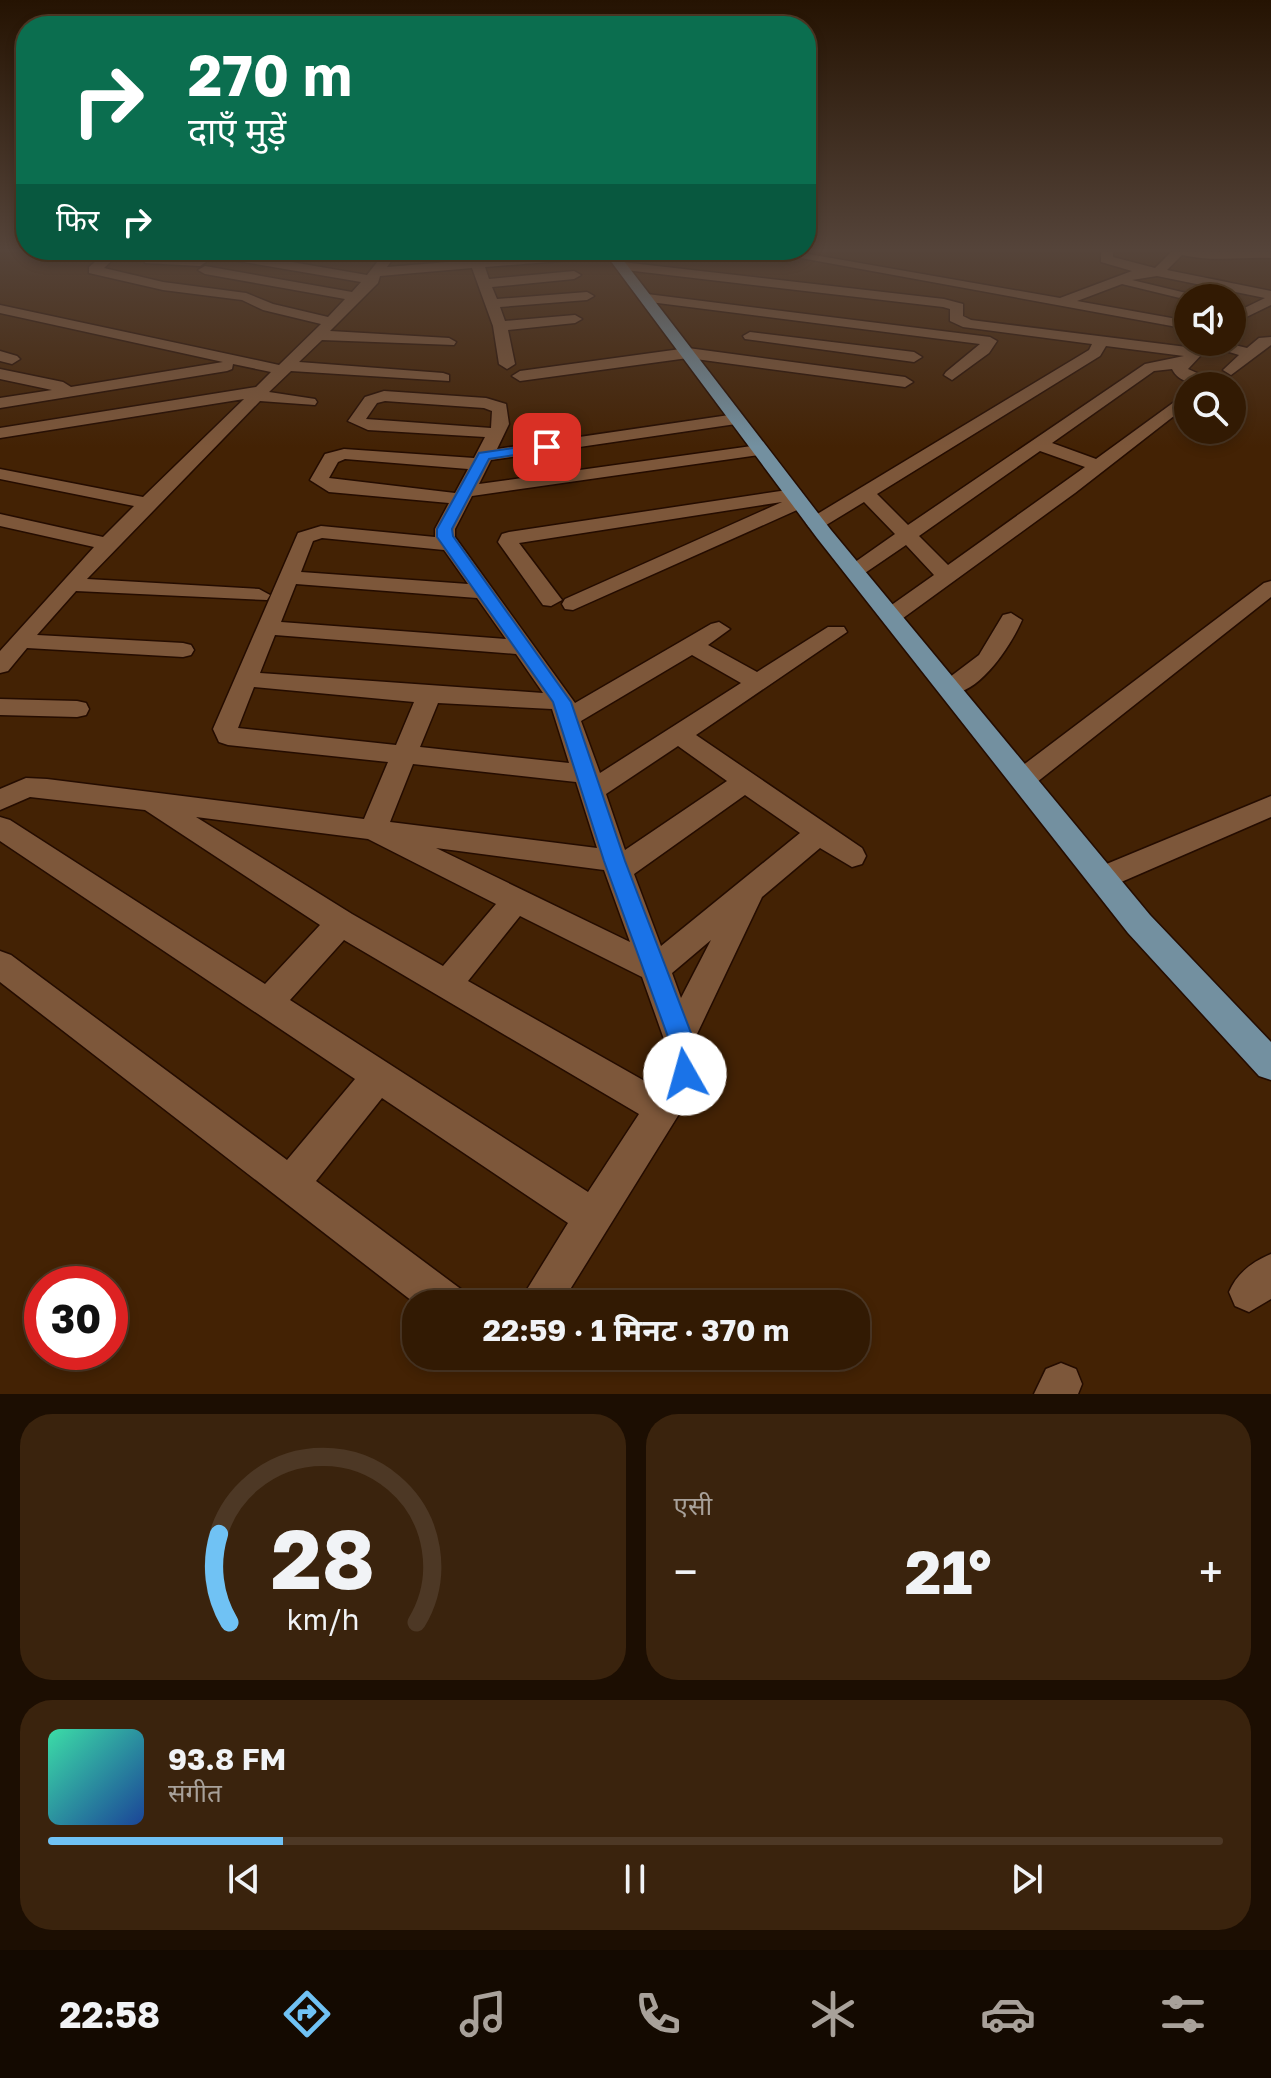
<!DOCTYPE html>
<html lang="hi">
<head>
<meta charset="utf-8">
<style>
	:root { --surface:#321a03; --page:#3a230d; --text:#f1f3f6; --muted:#a8a19a; --line:#4d3825; --accent:#70c2f4 }
	body { margin:0; font-family:"Golos Text","Noto Sans Devanagari",sans-serif; background:var(--page); color:var(--text); height:100vh; display:flex; flex-direction:column; font-size:30px; white-space:nowrap }
	* { box-sizing:border-box; margin:0 }
	p { font-size:26px; color:var(--muted) }
	.icon { flex:none; width:44px; height:44px; fill:none; stroke:currentColor; stroke-width:2; stroke-linecap:round; stroke-linejoin:round }
	.map { position:relative; height:1394px; overflow:hidden }
	.side { display:flex; flex-direction:column; gap:20px; padding:20px; background:#1c0e02; flex:1 }
	.side>* { flex:none }
	.hud { position:absolute; left:16px; top:16px; width:800px; height:244px; border-radius:32px; box-shadow:0 4px 12px #0003,0 0 0 2px var(--line); background:#0b6e4f; color:#fff; overflow:hidden }
	.buttons { position:absolute; left:1174px; top:284px; display:grid; gap:16px }
	.buttons a { display:grid; place-items:center; width:72px; height:72px; border-radius:50%; background:var(--surface); box-shadow:0 4px 12px #0003,0 0 0 2px var(--line); font-size:40px }
	.speed { position:absolute; left:24px; top:1266px; display:flex; gap:16px; font-size:40px; font-weight:700; text-align:center }
	.speed>* { display:grid; place-content:center; width:104px; height:104px; border-radius:50%; background:var(--surface); box-shadow:0 4px 12px #0003,0 0 0 2px var(--line); line-height:1 }
	.speed .limit { border:12px solid #d22; background:#fff; color:#111 }
	.pin { position:absolute; display:grid; place-items:center; width:68px; height:68px; color:#fff; margin:-34px; border-radius:16px; box-shadow:0 4px 12px #0006 }
	.me { position:absolute; width:88px; margin:-44px; rotate:353deg; stroke-linejoin:round; filter:drop-shadow(0 0 6px #0008) }
	.turn { display:flex; align-items:center; gap:28px; height:168px; padding:0 40px; font-size:36px }
	.turn .icon { width:104px; height:104px; stroke-width:2.5 }
	.turn b { display:block; font-size:56px; line-height:68px }
	.then { display:flex; align-items:center; height:76px; padding:0 40px; background:#0003; gap:16px; font-size:30px }
	.big { font-size:60px; font-weight:700; line-height:1.1 }
	.side .widget { flex:1; display:flex; flex-direction:column; justify-content:center; gap:12px; min-width:0; padding:0 28px; border-radius:32px; background:var(--page) }
	.side .dial { align-items:center; gap:0 }
	.dial svg { height:208px; overflow:visible; fill:none; stroke:var(--line); stroke-width:7; stroke-linecap:round; text-anchor:middle }
	.dial text { fill:var(--text); stroke:none }
	.song { display:flex; align-items:center; gap:24px }
	.cover { width:96px; height:96px; border-radius:12px; background:linear-gradient(135deg,hsl(160 70% 55%),hsl(220 70% 35%)) }
	.played { height:8px; border-radius:4px; background:linear-gradient(90deg,var(--accent) 20%,var(--line) 20%) }
	.keys { display:flex; justify-content:space-around; direction:ltr }
	.heat { display:flex; justify-content:space-between; align-items:center; font-size:44px; direction:ltr }
	.side .tiles { flex:1; display:grid; gap:20px; grid-template-columns:1fr 1fr }
	.widget:last-child { grid-column:span 2 }
	.trip { position:absolute; left:402px; top:1290px; width:468px; height:80px; border-radius:32px; background:var(--surface); box-shadow:0 4px 12px #0003,0 0 0 2px var(--line); font-weight:700; line-height:80px; text-align:center }
	.menu { display:flex; height:128px; justify-content:space-around; align-items:center; background:#140a01; color:var(--muted) }
	.menu .icon { width:56px; height:56px }
	.menu .selected { color:var(--accent) }
	.menu b { font-size:36px; color:var(--text) }
	.map>svg:first-child { display:block }
</style>
</head>
<body>
<div class="map">
<svg width="1271" height="1394" viewBox="0 0 1271 1394">
	<rect width="100%" height="100%" fill="#432204"/>
	<g fill="none" stroke-linecap="round" stroke-linejoin="round">
		<!-- minor casing -->
		<g stroke="#240c00" stroke-width="3">
			<path id="minor" d="M 107,252 L 121,252 L 104,268 L 163,282 L 246,293 L 273,304 L 328,317 L 345,299 L 205,274 L 198,270 L 205,266 L 352,292 L 361,282 L 232,260 L 226,256 L 230,252 L 246,252 L 245,254 L 367,275 L 385,252 L 398,252 L 387,267 L 572,252 L 616,253 L 610,257 L 485,267 L 489,279 L 574,271 L 581,275 L 574,279 L 492,287 L 497,299 L 587,292 L 594,296 L 587,300 L 500,307 L 505,321 L 575,315 L 582,319 L 575,323 L 508,330 L 515,364 L 507,369 L 499,364 L 493,326 L 472,268 L 380,276 L 378,283 L 330,331 L 449,338 L 456,342 L 454,345 L 322,340 L 299,362 L 443,373 L 449,375 L 449,381 L 291,371 L 269,392 L 315,399 L 317,402 L 315,405 L 260,401 L 87,579 L 259,589 L 270,595 L 267,600 L 76,591 L 37,635 L 183,643 L 191,645 L 194,650 L 191,655 L 183,657 L 27,648 L 8,671 L 0,673 L 0,651 L 94,547 L 0,526 L 0,514 L 103,537 L 134,506 L 0,479 L 0,469 L 143,497 L 244,399 L 0,438 L 0,428 L 256,387 L 271,372 L 233,364 L 232,369 L 227,371 L 0,408 L 0,398 L 52,390 L 0,379 L 0,369 L 63,382 L 71,387 L 223,362 L 0,313 L 0,305 L 279,365 L 321,324 L 263,310 L 242,300 L 163,290 L 89,273 L 89,267 Z
				M 658,252 L 724,252 L 718,256 L 645,261 L 639,257 Z
				M 768,252 L 797,252 L 1060,298 L 1132,271 L 1101,262 L 1101,252 L 1113,252 L 1113,257 L 1155,268 L 1171,252 L 1271,252 L 1271,258 C 1241,257 1212,262 1182,255 L 1167,270 L 1271,291 L 1271,305 L 1232,324 L 1232,314 L 1265,298 L 1157,276 L 1132,280 L 1207,298 L 1188,300 L 1122,284 L 1077,301 L 1188,321 L 1188,329 Z
				M 150,256 L 200,258 L 206,262 L 200,266 L 145,263 L 144,260 Z
				M 622,262 L 944,299 L 963,304 L 963,316 L 971,320 L 1195,348 L 1203,353 L 1188,369 L 1206,377 L 1210,386 C 1197,386 1178,382 1172,369 L 1154,371 L 1052,443 L 1096,459 L 1188,392 L 1188,405 L 1075,493 L 899,621 L 883,621 L 880,616 L 883,611 L 934,575 L 906,545 L 862,575 L 848,575 L 845,571 L 848,567 L 895,534 L 864,502 L 823,527 L 809,527 L 806,523 L 809,519 L 1089,350 L 1092,344 L 963,327 L 950,321 L 950,309 L 943,307 L 617,269 L 617,263 ZM 1106,346 L 1184,356 L 1145,364 L 908,525 L 877,494 L 1100,356 ZM 1040,451 L 1085,467 L 948,565 L 919,536 Z
				M 647,294 L 990,337 L 997,341 L 989,353 L 952,380 L 944,375 L 946,372 L 980,344 L 642,301 L 640,298 Z
				M 750,332 L 914,352 L 922,357 L 914,362 L 745,339 L 743,336 Z
				M 1271,337 L 1271,345 L 1231,375 L 1223,370 L 1239,355 L 1200,343 L 1222,342 L 1247,348 L 1259,338 Z
				M 688,348 L 905,377 L 913,382 L 905,387 L 688,358 L 520,381 L 512,376 L 520,371 Z
				M 0,351 L 17,356 L 20,359 L 12,364 L 0,361 Z
				M 384,391 L 486,398 L 506,404 L 509,424 L 497,449 L 736,414 L 744,419 L 736,424 L 491,460 L 479,484 L 759,445 L 768,450 L 759,455 L 472,496 L 455,529 L 455,537 L 575,703 L 711,624 L 719,622 L 730,629 L 708,645 L 757,672 L 828,627 L 844,627 L 847,632 L 696,735 L 862,848 L 866,856 L 862,864 L 852,867 L 820,848 L 762,897 L 696,1036 L 705,1059 L 697,1085 L 561,1304 L 518,1304 L 568,1223 L 382,1098 L 316,1181 L 462,1290 L 468,1304 L 416,1304 L 0,982 L 0,951 L 11,955 L 287,1160 L 355,1079 L 0,841 L 0,817 L 10,820 L 265,984 L 320,925 L 145,810 L 30,797 L 0,810 L 0,789 L 26,778 L 47,779 L 364,819 L 388,762 L 228,745 L 219,742 L 213,729 L 298,533 L 321,526 L 435,537 L 435,529 L 449,503 L 329,492 L 310,480 L 325,454 L 344,449 L 474,458 L 485,437 L 368,430 L 348,421 L 365,397 ZM 385,401 L 484,408 L 492,411 L 491,428 L 366,419 L 377,403 ZM 345,459 L 468,469 L 455,493 L 329,478 L 338,462 ZM 322,538 L 444,550 L 468,584 L 301,572 L 313,541 ZM 296,584 L 477,598 L 506,639 L 281,622 ZM 275,635 L 516,654 L 543,693 L 260,673 ZM 692,655 L 741,683 L 600,773 L 581,721 ZM 254,687 L 414,702 L 396,745 L 238,728 ZM 438,703 L 552,709 L 569,763 L 420,747 ZM 678,746 L 727,781 L 625,850 L 606,794 ZM 413,764 L 576,782 L 597,848 L 390,822 ZM 745,795 L 800,833 L 661,946 L 634,874 ZM 196,817 L 368,839 L 496,904 L 443,966 L 352,914 ZM 436,848 L 604,870 L 630,942 ZM 520,916 L 642,977 L 671,1059 L 669,1069 L 657,1088 L 468,981 ZM 344,940 L 639,1114 L 588,1192 L 290,1000 ZM 711,940 L 681,998 L 672,973 Z
				M 794,489 L 801,491 L 802,497 L 806,498 L 808,502 L 806,506 L 573,610 L 565,609 L 562,604 L 565,599 L 782,502 L 519,543 L 562,600 L 551,606 L 543,605 L 498,542 L 502,534 L 509,532 Z
				M 1271,581 L 1271,597 L 1032,786 L 1023,788 L 1014,786 L 1010,779 L 1014,772 L 1264,583 Z
				M 1011,613 L 1022,620 C 1011,646 975,702 942,693 L 938,688 L 942,683 L 979,655 L 1003,615 Z
				M 0,699 L 77,701 L 86,703 L 89,709 L 86,715 L 77,717 L 0,715 Z
				M 1271,796 L 1271,817 L 1112,886 L 1102,889 L 1092,886 L 1088,878 L 1092,870 Z
				M 1271,1254 L 1271,1299 L 1249,1312 L 1235,1306 L 1229,1292 C 1237,1273 1252,1262 1271,1254 Z
				M 1061,1363 L 1076,1369 L 1082,1384 L 1078,1394 L 1034,1394 L 1046,1369 Z"/>
		</g>
		<!-- major casing -->
		<g stroke="#240c00" stroke-width="3">
			<path id="major" d="M 604,252 L 617,252 L 831,530 L 1150,915 L 1271,1042 L 1271,1080 L 1259,1076 L 1128,933 L 817,538 Z"/>
		</g>
		<!-- minor -->
		<use href="#minor" fill="#7d573a" fill-rule="evenodd"/>
		<!-- major -->
		<use href="#major" fill="#7390a0" fill-rule="evenodd"/>
	</g>
	<!-- sky -->
	<linearGradient id="sky" x2="0" y2="1"><stop stop-color="#251302"/><stop offset="0.56" stop-color="#55443a"/><stop offset="1" stop-color="#55443a" stop-opacity="0"/></linearGradient>
	<rect width="1271" height="447" fill="url(#sky)"/>
	<!-- route -->
	<path fill="#1a73e8" stroke="#114b97" stroke-width="2" d="M 547,443 L 552,444 L 552,449 L 489,459 L 452,529 L 453,536 L 571,702 L 625,861 L 701,1059 L 694,1083 L 685,1086 L 676,1083 C 671,1071 676,1060 672,1048 L 604,861 L 553,702 L 437,537 L 437,529 L 479,453 Z"/>
</svg>
<div class="buttons">
<a><svg class="icon" aria-label="sound" viewBox="0 0 24 24"><path d="M4 9h4l5-4v14l-5-4H4zM17 9q2 3 0 6"/></svg></a>
<a><svg class="icon" aria-label="search" viewBox="0 0 24 24"><circle cx="10" cy="10" r="6"/><path d="M15 15l6 6"/></svg></a>
</div>
<div class="speed"><div class="limit">30</div></div>
<div class="pin" style="left:547px;top:447px;background:#d93025"><svg class="icon" aria-label="arrive" viewBox="0 0 24 24"><path d="M6 21V4h12l-3 4 3 4H6"/></svg></div>
<svg class="me" style="left:685px;top:1074px" viewBox="-20 -20 40 40"><circle r="19" fill="#fff"/><path d="M0-13L10 11 0 6-10 11z" fill="#1a73e8"/></svg>
<div class="trip">22:59 · 1 मिनट · 370 m</div>
<div class="hud">
<div class="turn"><svg class="icon" aria-label="right" viewBox="0 0 24 24"><path d="M7 20v-9h11M14 6l5 5-5 5"/></svg><div><b>270 m</b>दाएँ मुड़ें</div></div>
<div class="then">फिर<svg class="icon" aria-label="right" viewBox="0 0 24 24"><path d="M7 20v-9h11M14 6l5 5-5 5"/></svg></div>
</div>
</div>
<section class="side">
<div class="tiles">
<div class="widget dial"><svg viewBox="0 0 100 80">
<path d="M14 69A42 42 0 1 1 86 69"/>
<path d="M14 69A42 42 0 0 1 10 35" stroke="#70c2f4"/>
<text x="50" y="56" font-size="32" font-weight="700">28</text>
<text x="50" y="72" font-size="11">km/h</text>
</svg></div>
<div class="widget"><p>एसी</p>
<div class="heat"><a>−</a><b class="big">21°</b><a>+</a></div>
</div>
<div class="widget">
<div class="song"><i class="cover"></i><div><b>93.8 FM</b><p>संगीत</p></div></div>
<div class="played"></div>
<div class="keys"><svg class="icon" aria-label="previous" viewBox="0 0 24 24"><path d="M18 5L8 12l10 7zM5 5v14"/></svg><svg class="icon" aria-label="pause" viewBox="0 0 24 24"><path d="M8 5v14M16 5v14"/></svg><svg class="icon" aria-label="next" viewBox="0 0 24 24"><path d="M6 5l10 7-10 7zM19 5v14"/></svg></div>
</div>
</div>
</section>
<nav class="menu">
<b>22:58</b>
<svg class="icon selected" aria-label="directions" viewBox="0 0 24 24"><path d="M12 3l9 9-9 9-9-9zM9 14v-3h6M13 9l2 2-2 2"/></svg>
<svg class="icon" aria-label="music" viewBox="0 0 24 24"><path d="M9 18V5l10-2v13"/><circle cx="6" cy="18" r="3"/><circle cx="16" cy="16" r="3"/></svg>
<svg class="icon" aria-label="phone" viewBox="0 0 24 24"><path d="M5 4h4l2 5-3 2q2 4 5 5l2-3 5 2v4C11 20 4 13 5 4z"/></svg>
<svg class="icon" aria-label="climate" viewBox="0 0 24 24"><path d="M12 3v18M4 7l16 10M4 17L20 7"/></svg>
<svg class="icon" aria-label="car" viewBox="0 0 24 24"><path d="M5 17H2v-5l4-1 3-4h7l3 4 3 1v5h-3M9 17h6M6 11h13"/><circle cx="7" cy="17" r="2"/><circle cx="17" cy="17" r="2"/></svg>
<svg class="icon" aria-label="filters" viewBox="0 0 24 24"><path d="M4 7h16M4 17h16"/><circle cx="9" cy="7" r="2"/><circle cx="15" cy="17" r="2"/></svg>
</nav>
</body>
</html>
